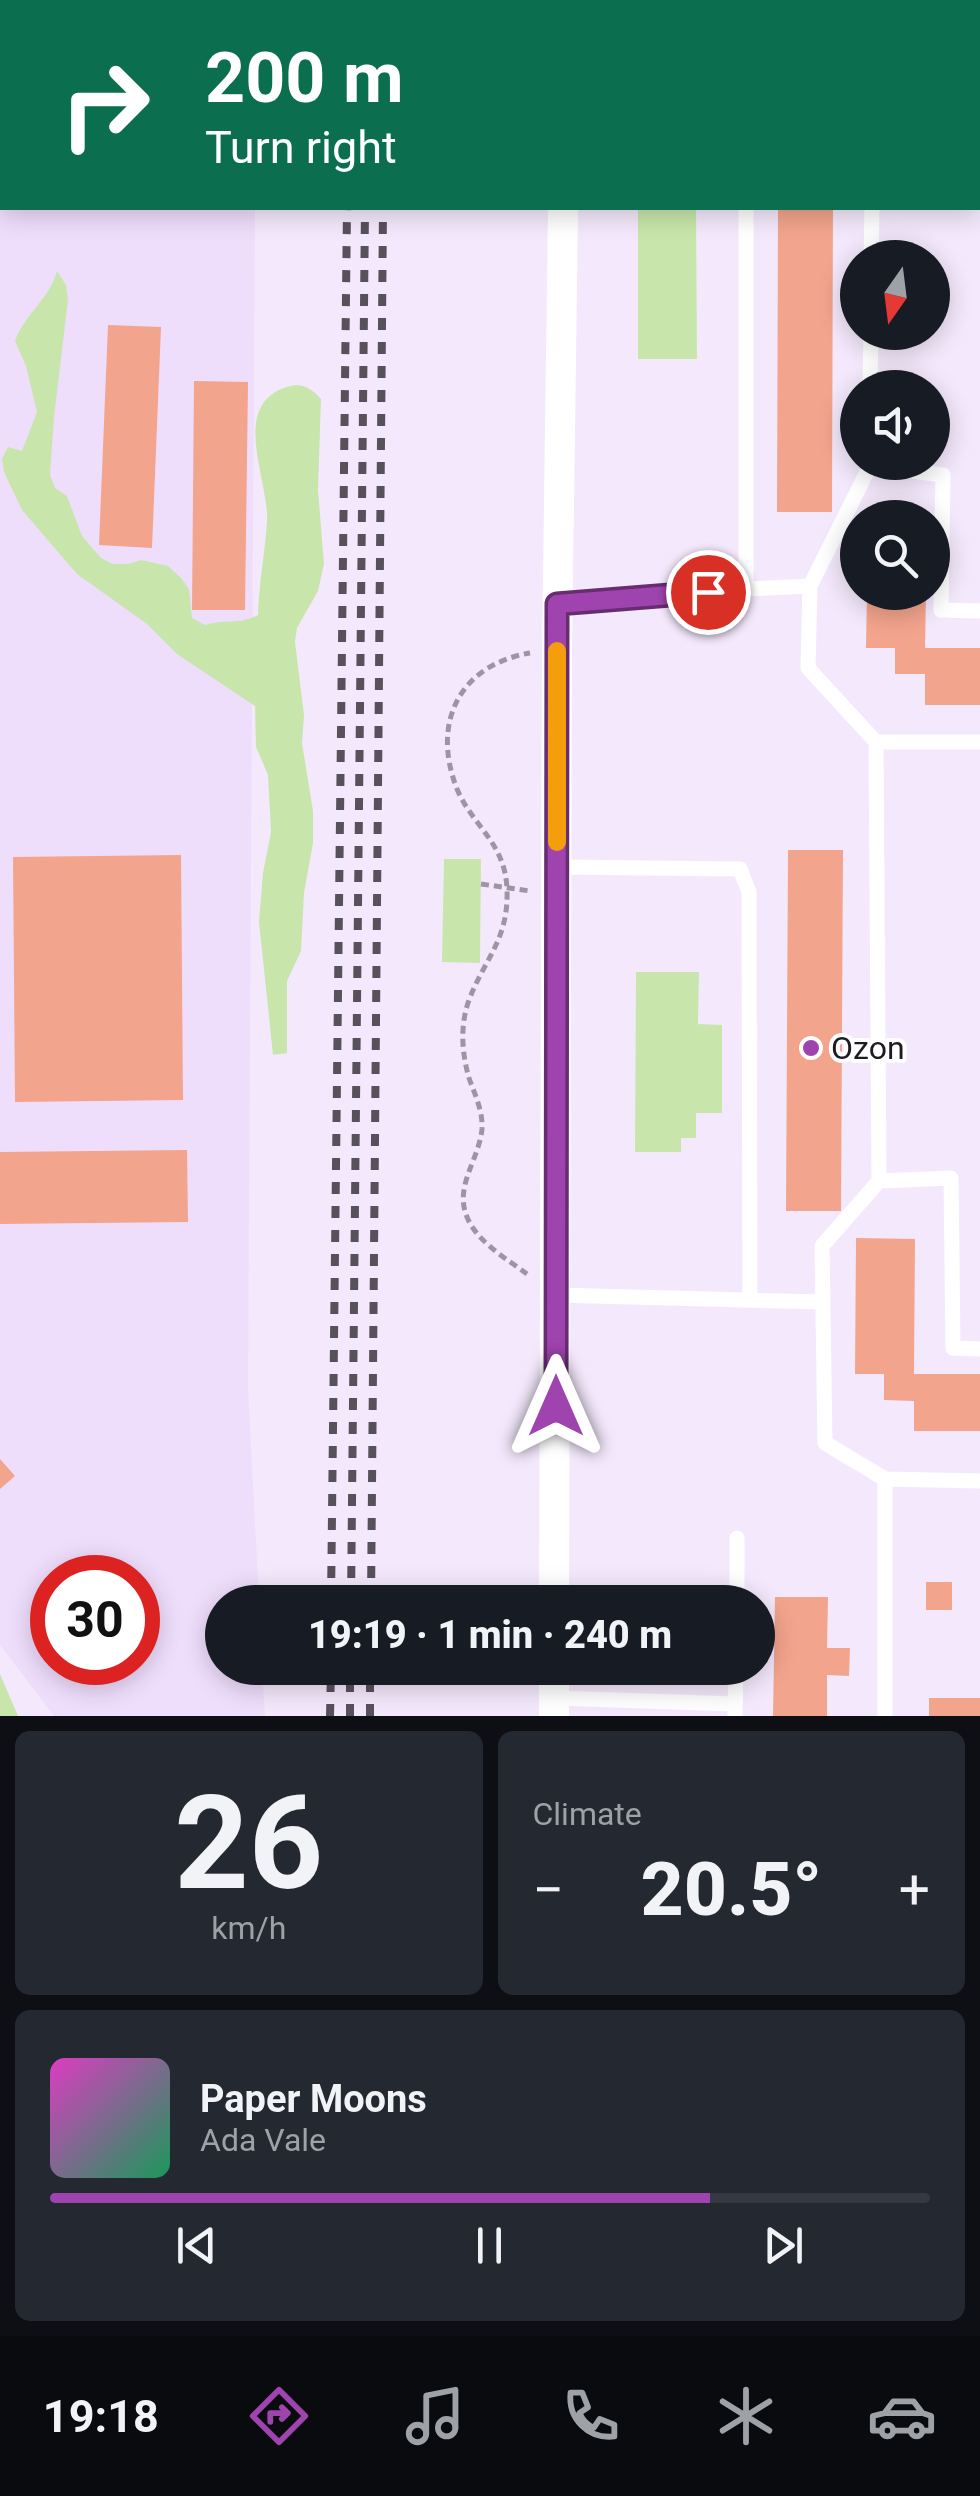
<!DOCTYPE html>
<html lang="en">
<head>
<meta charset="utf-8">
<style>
	:root { --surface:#171b24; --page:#242831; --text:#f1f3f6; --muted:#9ea1a6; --line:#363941; --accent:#9f44ae }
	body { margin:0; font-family:Roboto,sans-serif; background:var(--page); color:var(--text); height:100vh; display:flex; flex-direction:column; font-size:38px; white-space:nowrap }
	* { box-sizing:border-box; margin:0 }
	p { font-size:32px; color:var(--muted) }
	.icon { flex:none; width:55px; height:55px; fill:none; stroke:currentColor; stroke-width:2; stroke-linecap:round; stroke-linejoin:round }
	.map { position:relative; height:1716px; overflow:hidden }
	.panel { display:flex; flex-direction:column; gap:15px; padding:15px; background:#0d0f14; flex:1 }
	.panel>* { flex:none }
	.banner { position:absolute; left:0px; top:0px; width:980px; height:210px; box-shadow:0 5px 25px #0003; background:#0b6e4f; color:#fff; overflow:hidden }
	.needle { width:65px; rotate:194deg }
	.fabs { position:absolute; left:840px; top:240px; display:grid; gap:20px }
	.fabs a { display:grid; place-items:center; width:110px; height:110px; border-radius:50%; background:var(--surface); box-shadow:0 5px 25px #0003; font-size:50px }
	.speed { position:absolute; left:30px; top:1555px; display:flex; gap:20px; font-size:50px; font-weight:700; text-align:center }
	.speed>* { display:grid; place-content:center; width:130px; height:130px; border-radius:50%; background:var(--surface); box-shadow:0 5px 25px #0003; line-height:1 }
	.speed .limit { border:15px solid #d22; background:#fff; color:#111 }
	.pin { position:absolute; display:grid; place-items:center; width:85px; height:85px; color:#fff; margin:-42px; border:5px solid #fff; border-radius:50%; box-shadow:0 2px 10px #0007 }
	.me { position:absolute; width:110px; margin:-55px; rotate:0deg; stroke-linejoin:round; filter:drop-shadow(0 0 8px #0008) }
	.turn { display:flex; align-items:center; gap:35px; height:210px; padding:0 40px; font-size:45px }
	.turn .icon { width:130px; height:130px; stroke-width:2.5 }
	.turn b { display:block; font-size:70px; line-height:85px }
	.big { font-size:75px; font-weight:800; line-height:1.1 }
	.panel .widget { flex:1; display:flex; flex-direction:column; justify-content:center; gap:15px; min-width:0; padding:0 35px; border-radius:15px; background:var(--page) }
	.panel .dial { align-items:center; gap:0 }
	.dial b { font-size:130px; line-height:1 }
	.song { display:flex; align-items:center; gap:30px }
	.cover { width:120px; height:120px; border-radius:15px; background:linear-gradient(135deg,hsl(310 70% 55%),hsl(150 70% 35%)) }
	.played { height:10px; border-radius:5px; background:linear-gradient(90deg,var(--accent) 75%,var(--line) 75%) }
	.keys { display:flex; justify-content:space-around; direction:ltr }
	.heat { display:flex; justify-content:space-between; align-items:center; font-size:55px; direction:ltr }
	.panel .tiles { flex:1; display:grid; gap:15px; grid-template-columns:1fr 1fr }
	.widget:last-child { grid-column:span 2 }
	.trip { position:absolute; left:205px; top:1585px; width:570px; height:100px; border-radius:50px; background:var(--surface); box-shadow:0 5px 25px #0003; font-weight:800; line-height:100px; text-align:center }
	.tabs { display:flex; height:160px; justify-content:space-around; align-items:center; background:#090b0e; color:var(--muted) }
	.tabs .icon { width:70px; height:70px }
	.tabs .selected { color:var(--accent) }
	.tabs b { font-size:45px; color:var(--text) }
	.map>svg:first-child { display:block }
</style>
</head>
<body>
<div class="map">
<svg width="980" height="1716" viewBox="0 0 980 1716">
	<rect width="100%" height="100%" fill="#f4e9fc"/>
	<!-- built -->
	<path fill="#efddfc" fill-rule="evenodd" d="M 66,0 L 256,0 L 256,2 L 52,2 Z
		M 0,70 L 2,70 L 2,208 L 255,208 L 248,1386 L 259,1602 L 222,1602 L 222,1668 L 262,1668 L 265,1716 L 54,1716 L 0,1645 ZM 52,1578 L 138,1578 L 138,1662 L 52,1662 Z"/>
	<!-- green -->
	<path fill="#c8e6ab" d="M 638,208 L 696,208 L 697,359 L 638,359 Z
		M 57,271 L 66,285 L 68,300 L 54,417 L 50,475 L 55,488 L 67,496 L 82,536 L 101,558 L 113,564 L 128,564 L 141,560 L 168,566 L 181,578 L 189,589 L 192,618 L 205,625 C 223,619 241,625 258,615 C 259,583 265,552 267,521 C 269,480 229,405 287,387 C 302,382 311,388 321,399 L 318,490 L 324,564 L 318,591 L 297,628 L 295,642 L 304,715 L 302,743 L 313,811 L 313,843 L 304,893 L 301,951 L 287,981 L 287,1053 L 273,1055 L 259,922 L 263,873 L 271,832 L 268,775 L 256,747 L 255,706 L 177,654 L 147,624 L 77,574 L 22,510 L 4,472 L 2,459 L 8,447 L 22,451 L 37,412 L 26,366 L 15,341 C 24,315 50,298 57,271 Z
		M 444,859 L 481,859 L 480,963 L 442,962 Z
		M 636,972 L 699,972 L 698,1024 L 722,1025 L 722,1113 L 696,1113 L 696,1138 L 681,1138 L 681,1152 L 635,1152 Z
		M 0,1674 L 18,1716 L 0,1716 Z"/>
	<!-- building -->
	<path fill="#f3a48c" d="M 778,208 L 833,208 L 832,512 L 777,512 Z
		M 108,325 L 161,327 L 152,548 L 99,545 Z
		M 194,381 L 248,382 L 245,610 L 192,610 Z
		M 867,512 L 926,513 L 926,518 L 867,518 Z
		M 867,592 L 926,592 L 925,648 L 980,648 L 980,705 L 925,705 L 925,674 L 895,674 L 895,648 L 866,648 Z
		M 788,850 L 843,850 L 841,1211 L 786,1211 Z
		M 181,855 L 183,1100 L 15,1102 L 13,857 Z
		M 187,1150 L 188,1222 L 0,1224 L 0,1152 Z
		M 856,1238 L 915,1239 L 914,1374 L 980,1374 L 980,1431 L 914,1431 L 914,1401 L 884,1400 L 884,1374 L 855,1374 Z
		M 0,1459 L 15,1476 L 0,1489 Z
		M 926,1582 L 952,1582 L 952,1610 L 926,1610 Z
		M 775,1597 L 828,1597 L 827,1648 L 850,1648 L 849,1676 L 827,1675 L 827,1716 L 773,1716 Z
		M 929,1698 L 980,1698 L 980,1716 L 929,1716 Z"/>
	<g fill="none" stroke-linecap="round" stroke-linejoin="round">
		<!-- path -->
		<path stroke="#9e95a4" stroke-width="5" stroke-dasharray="8 5" stroke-linecap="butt" d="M 481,884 L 530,891
			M 527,1274 C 507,1259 477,1242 467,1217 C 454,1186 479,1160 482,1129 C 483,1111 475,1095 469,1078 C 462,1054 460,1027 468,1003 C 483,960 509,941 507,889 C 505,842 473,827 457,789 C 431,723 459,665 530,653"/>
		<!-- lane -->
		<path stroke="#fff" stroke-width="15" d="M 746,0 L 746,2
			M 277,2 L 277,0
			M 873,2 L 873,0
			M 871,258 L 872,208
			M 870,388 L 871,332
			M 870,462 L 870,466 L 943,475 L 941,610 L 980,611
			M 870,466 L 810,586 L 808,668 L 876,742 L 879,1181 L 951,1178 L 953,1348 L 980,1349
			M 746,589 L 810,586
			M 557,603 L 746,589 L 746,208
			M 876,742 L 980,742
			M 557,867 L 740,869 L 749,892 L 750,1300
			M 879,1181 L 822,1246 L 825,1443 L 885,1479
			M 556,1295 L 823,1302
			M 737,1602 L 737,1538
			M 554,1698 L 735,1704
			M 735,1716 L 736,1668
			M 885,1716 L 885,1479 L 980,1481"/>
		<!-- street -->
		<path stroke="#fff" stroke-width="30" d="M 570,2 L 570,0
			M 554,1602 L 557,652 L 563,208
			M 554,1716 L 554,1668"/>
		<!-- rail -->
		<path stroke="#57515b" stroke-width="8" stroke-dasharray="12 12" stroke-linecap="butt" d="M 349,2 L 349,0
			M 368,2 L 368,0
			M 385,2 L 385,0
			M 331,1602 L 347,208
			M 351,1602 L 365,208
			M 371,1602 L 383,208
			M 330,1716 L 331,1668
			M 350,1716 L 350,1668
			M 370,1716 L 370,1668"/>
	</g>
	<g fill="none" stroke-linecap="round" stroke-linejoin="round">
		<!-- route casing -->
		<g stroke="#672c71" stroke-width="25">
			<path id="route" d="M 556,1406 L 557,604 L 708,592"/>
		</g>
		<!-- route -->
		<use href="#route" stroke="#9f44ae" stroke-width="18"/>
		<!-- slow -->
		<path stroke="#f59e0b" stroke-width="18" d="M 557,842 L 557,651"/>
	</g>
	<!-- markers -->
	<circle fill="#9f44ae" stroke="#fff" stroke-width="4" cx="811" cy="1048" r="10"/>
	<g text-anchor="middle" stroke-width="8" stroke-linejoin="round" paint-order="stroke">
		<!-- poi labels -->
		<g font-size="32" fill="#1f1a22" stroke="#fff" text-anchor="start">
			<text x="831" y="1059">Ozon</text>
		</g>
	</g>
</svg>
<div class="fabs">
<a><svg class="needle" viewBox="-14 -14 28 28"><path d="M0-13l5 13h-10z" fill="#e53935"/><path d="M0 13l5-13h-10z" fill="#9ea1a6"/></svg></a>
<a><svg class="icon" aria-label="sound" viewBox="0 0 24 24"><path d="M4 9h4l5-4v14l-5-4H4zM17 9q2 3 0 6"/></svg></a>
<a><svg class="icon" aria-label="search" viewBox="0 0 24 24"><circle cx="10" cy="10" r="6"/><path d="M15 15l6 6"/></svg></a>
</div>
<div class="speed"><div class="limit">30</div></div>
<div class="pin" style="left:708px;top:592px;background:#d93025"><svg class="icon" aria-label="arrive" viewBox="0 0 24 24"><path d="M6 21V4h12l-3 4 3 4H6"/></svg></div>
<svg class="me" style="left:556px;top:1406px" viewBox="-20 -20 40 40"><path d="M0-17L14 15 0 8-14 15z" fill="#9f44ae" stroke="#fff" stroke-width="4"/></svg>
<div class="trip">19:19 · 1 min · 240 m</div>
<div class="banner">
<div class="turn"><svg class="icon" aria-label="right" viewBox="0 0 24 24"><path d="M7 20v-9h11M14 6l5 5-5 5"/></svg><div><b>200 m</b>Turn right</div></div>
</div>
</div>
<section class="panel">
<div class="tiles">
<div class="widget dial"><b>26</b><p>km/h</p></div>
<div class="widget"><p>Climate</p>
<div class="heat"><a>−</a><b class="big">20.5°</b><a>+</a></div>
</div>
<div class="widget">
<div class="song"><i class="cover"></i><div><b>Paper Moons</b><p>Ada Vale</p></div></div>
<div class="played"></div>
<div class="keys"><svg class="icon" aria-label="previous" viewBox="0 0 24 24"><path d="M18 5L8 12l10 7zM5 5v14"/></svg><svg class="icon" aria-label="pause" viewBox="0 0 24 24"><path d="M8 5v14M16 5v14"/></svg><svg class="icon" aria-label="next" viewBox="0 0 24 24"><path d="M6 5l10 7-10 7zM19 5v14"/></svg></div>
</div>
</div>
</section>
<nav class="tabs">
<b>19:18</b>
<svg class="icon selected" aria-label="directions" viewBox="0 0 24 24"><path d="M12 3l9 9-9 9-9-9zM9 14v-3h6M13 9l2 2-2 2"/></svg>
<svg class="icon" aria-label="music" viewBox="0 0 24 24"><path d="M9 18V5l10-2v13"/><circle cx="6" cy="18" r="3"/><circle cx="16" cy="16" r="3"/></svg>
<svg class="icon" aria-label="phone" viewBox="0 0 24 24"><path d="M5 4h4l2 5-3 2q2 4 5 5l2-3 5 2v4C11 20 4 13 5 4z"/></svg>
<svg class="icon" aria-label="climate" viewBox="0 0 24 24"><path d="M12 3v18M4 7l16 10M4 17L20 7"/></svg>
<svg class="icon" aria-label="car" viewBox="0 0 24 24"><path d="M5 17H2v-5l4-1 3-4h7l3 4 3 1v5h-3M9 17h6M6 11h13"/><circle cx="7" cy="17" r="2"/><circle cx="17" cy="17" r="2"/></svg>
</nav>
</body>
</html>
